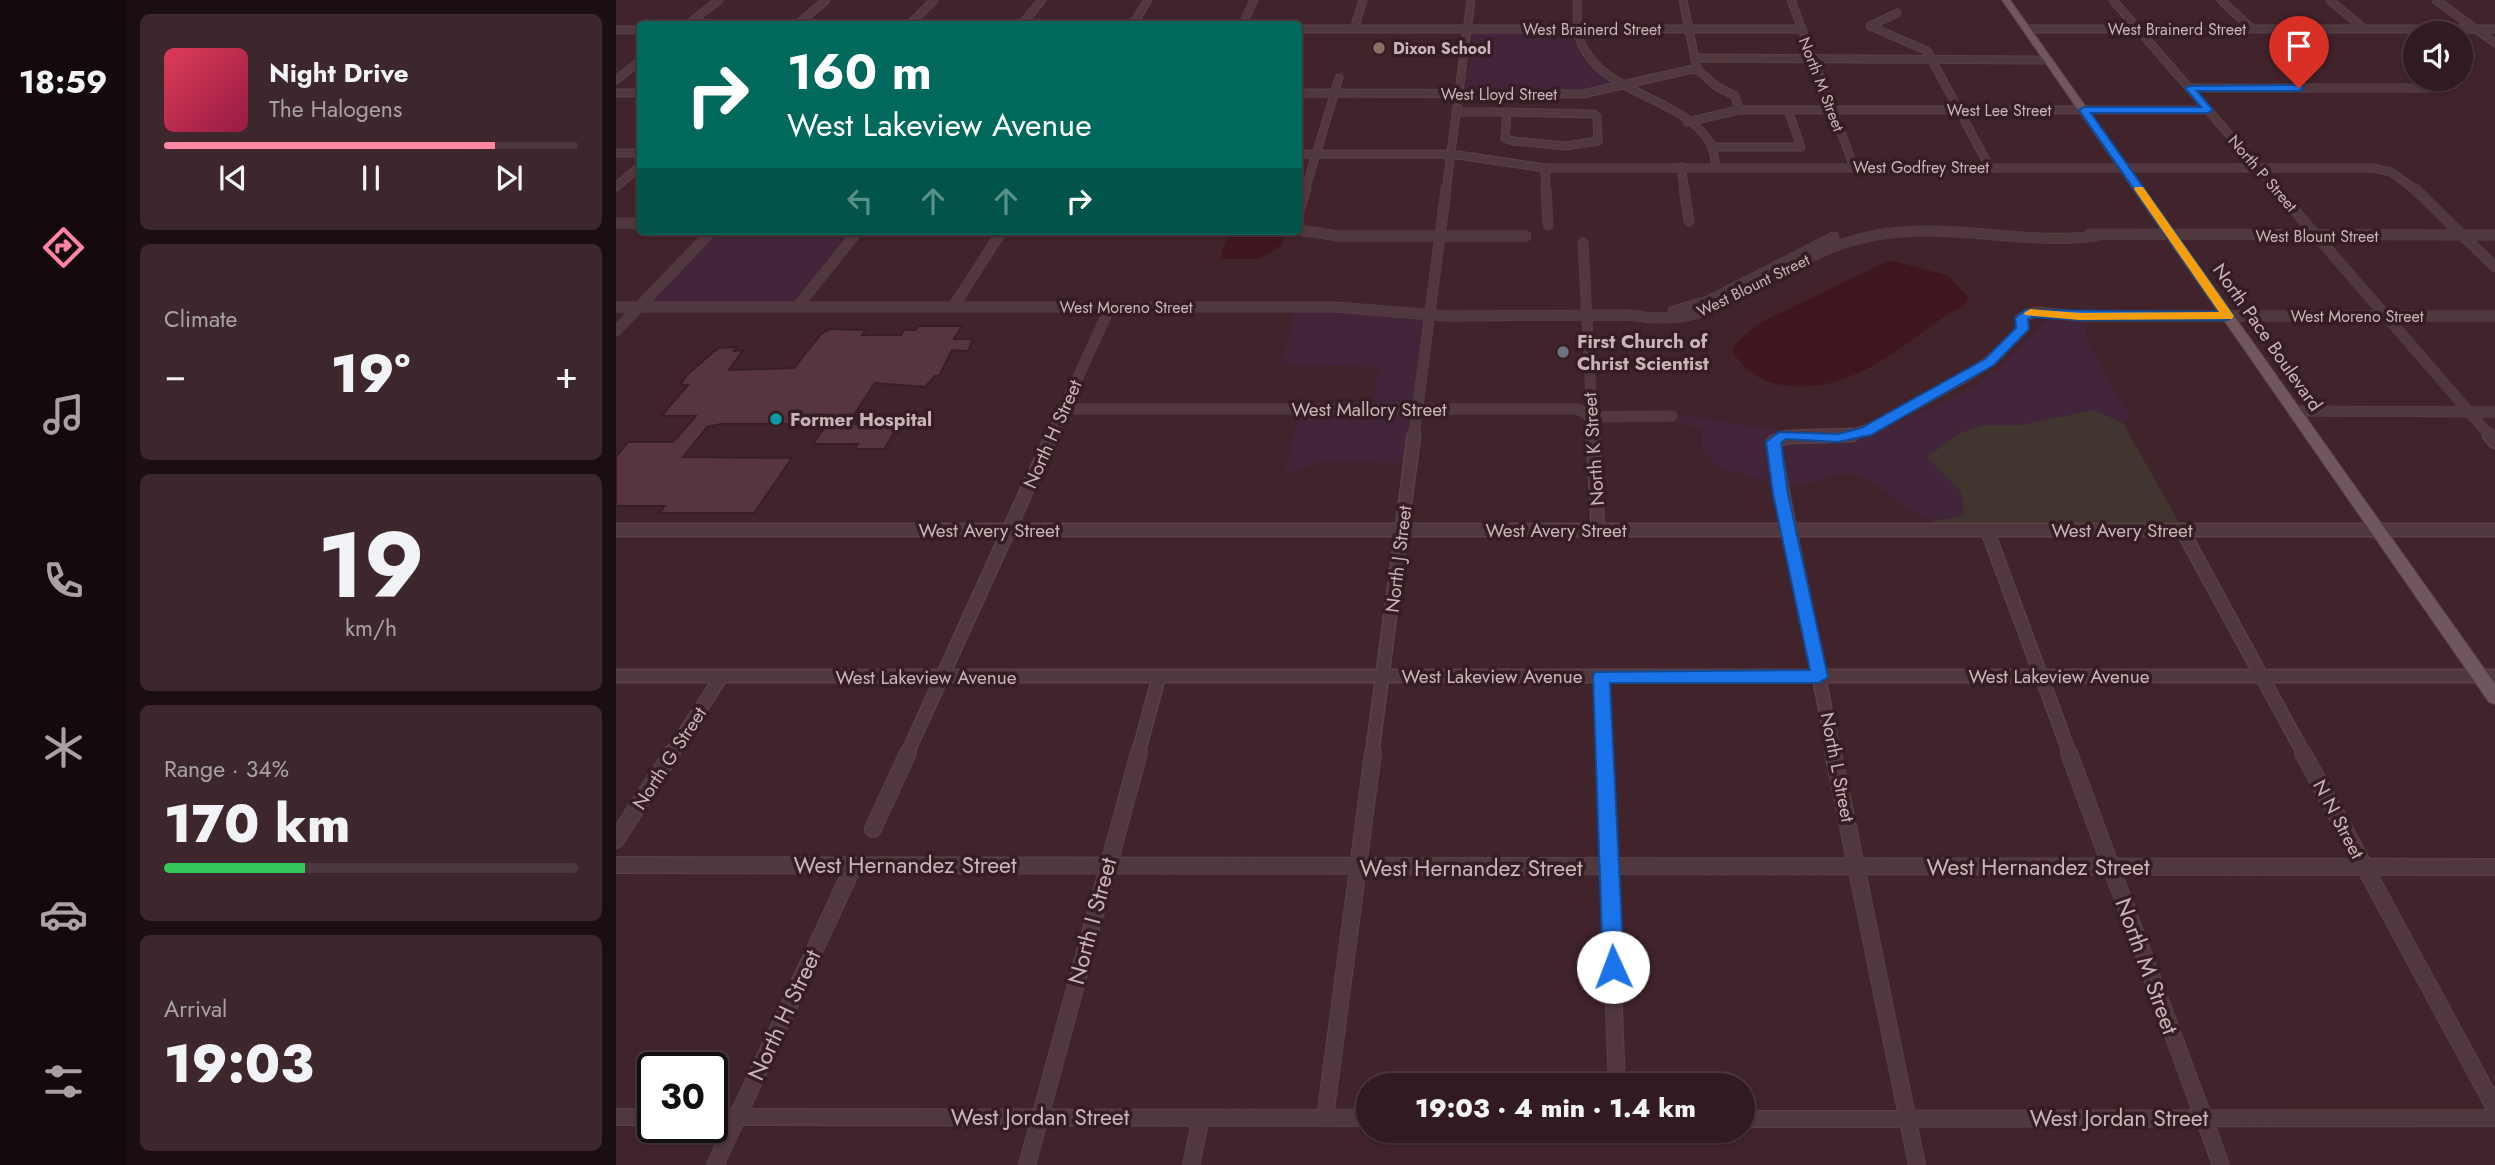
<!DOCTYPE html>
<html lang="en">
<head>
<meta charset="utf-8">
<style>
	:root { --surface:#311a20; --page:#3d272d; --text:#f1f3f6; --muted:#a8a1a5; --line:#4c383e; --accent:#fe86a2 }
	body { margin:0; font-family:Jost,sans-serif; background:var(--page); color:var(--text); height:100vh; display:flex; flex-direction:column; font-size:26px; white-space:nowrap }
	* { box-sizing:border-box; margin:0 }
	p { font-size:23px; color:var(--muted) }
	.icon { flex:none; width:38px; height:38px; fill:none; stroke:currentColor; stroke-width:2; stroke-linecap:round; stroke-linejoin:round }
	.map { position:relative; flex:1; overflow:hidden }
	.details { display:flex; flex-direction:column; gap:14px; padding:14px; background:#1b0e12; width:490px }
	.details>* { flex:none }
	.hud { position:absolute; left:21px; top:21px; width:665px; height:214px; border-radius:7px; box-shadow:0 2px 5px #0004,0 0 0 2px var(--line); background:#00695c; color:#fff; overflow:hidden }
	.controls { position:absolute; left:1787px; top:21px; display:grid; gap:14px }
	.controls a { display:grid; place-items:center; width:70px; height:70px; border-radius:50%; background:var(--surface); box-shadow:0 2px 5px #0004,0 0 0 2px var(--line); font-size:35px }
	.speed { position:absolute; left:21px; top:1052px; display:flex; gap:14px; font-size:35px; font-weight:700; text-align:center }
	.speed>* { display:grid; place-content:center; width:91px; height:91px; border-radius:50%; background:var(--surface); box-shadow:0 2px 5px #0004,0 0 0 2px var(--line); line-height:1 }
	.speed .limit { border:4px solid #111; border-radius:10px; background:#fff; color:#111 }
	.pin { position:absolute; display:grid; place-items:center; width:60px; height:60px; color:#fff; margin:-72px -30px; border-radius:50% 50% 50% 0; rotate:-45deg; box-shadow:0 0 7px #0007 }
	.pin .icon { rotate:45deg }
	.me { position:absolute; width:77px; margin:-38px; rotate:358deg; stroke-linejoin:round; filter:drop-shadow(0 0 5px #0008) }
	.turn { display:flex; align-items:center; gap:24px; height:147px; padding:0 35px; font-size:32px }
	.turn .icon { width:91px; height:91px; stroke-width:2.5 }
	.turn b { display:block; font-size:49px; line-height:60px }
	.lanes { display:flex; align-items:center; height:66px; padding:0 35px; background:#0003; justify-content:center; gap:35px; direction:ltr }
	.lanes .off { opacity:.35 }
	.big { font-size:52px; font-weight:800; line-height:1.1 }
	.details .widget { flex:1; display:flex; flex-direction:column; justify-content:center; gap:10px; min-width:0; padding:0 24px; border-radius:10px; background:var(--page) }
	.details .dial { align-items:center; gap:0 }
	.dial b { font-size:91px; line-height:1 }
	.song { display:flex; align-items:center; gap:21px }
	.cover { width:84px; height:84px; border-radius:10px; background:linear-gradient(135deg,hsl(350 70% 55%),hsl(340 70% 35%)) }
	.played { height:7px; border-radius:4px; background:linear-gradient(90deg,var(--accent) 80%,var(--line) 80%) }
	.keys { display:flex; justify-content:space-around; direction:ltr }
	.heat { display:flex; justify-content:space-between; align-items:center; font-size:38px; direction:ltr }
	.charge { height:10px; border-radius:5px; background:linear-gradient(90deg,#34c759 34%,var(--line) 0) }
	.trip { position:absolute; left:740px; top:1073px; width:399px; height:70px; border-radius:35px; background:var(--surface); box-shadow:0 2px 5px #0004,0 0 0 2px var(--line); font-weight:800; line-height:70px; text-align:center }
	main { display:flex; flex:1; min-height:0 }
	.dock { display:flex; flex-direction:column; width:126px; justify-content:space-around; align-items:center; background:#140a0d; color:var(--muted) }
	.dock .icon { width:49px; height:49px }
	.dock .current { color:var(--accent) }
	.dock b { font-size:32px; color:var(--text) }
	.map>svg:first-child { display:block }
</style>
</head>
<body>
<main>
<nav class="dock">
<b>18:59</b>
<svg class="icon current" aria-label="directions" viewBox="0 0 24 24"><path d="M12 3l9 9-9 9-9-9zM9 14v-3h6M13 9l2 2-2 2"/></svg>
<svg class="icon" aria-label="music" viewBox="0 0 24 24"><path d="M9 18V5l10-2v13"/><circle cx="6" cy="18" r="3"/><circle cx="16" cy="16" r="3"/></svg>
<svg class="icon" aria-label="phone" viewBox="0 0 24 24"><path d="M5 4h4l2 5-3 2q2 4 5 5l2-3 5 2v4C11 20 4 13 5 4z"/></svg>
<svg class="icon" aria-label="climate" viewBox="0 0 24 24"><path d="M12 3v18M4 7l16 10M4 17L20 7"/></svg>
<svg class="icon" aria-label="car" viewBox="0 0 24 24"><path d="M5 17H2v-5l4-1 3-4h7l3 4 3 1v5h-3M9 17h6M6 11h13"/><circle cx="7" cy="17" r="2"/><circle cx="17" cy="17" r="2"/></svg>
<svg class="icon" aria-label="filters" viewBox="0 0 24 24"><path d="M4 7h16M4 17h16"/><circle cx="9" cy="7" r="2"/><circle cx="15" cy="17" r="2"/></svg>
</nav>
<section class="details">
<div class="widget">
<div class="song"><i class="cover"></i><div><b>Night Drive</b><p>The Halogens</p></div></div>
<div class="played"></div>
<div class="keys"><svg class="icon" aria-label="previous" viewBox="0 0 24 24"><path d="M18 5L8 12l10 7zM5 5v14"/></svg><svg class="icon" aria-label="pause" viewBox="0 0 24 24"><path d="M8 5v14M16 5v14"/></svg><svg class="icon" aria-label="next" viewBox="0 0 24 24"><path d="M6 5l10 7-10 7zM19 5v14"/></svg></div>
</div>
<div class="widget"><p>Climate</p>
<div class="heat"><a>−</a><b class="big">19°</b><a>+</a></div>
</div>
<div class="widget dial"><b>19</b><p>km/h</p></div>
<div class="widget"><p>Range · 34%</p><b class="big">170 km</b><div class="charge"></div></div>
<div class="widget"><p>Arrival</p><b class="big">19:03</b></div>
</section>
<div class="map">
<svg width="1879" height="1165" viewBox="0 0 1879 1165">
	<rect width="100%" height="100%" fill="#41232b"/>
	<!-- medical -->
	<path fill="#413530" d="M 1478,410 L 1507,423 L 1565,526 L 1320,526 L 1318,519 L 1348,515 L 1345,492 L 1310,457 L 1346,432 L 1367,425 L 1403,425 Z"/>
	<!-- green -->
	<path fill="#42253a" d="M 957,31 C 960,58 980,70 1001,85 L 971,91 L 849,91 L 858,32 Z
		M 105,231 L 235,231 L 176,303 L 35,303 Z
		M 728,310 L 806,319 L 809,323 L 789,463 L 704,462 L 646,483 L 669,473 L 681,416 L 753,416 L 763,367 L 666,365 L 679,311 Z
		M 1435,316 L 1471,319 L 1470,339 L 1514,416 L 1507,423 L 1478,410 L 1403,425 L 1367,425 L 1346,432 L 1310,457 L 1345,492 L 1348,515 C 1338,517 1321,522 1311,519 C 1281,510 1260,472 1227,474 C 1207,475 1196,488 1169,485 L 1163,447 L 1169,439 L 1208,442 L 1240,439 L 1345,394 L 1381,369 Z
		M 1064,414 C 1127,426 1190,438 1254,424 C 1223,440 1186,426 1158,433 L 1153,438 L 1157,484 L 1100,466 L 1086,451 L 1086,430 L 1060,420 Z"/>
	<!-- water -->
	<path fill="#3f1620" d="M 629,231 L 666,233 L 667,244 L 644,259 L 605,259 L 607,247 L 613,236 Z
		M 1274,260 L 1333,276 L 1352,298 L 1347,307 L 1335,312 C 1284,346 1242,390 1177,386 C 1151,385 1129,374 1116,350 L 1122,341 L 1144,323 Z"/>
	<!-- building -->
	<path fill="#57353f" stroke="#371f25" stroke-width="2" d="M 302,326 L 346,326 L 338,339 L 357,339 L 352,351 L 336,350 L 323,376 L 319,376 L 309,387 L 259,383 L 237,416 L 244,416 L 239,424 L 284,423 L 268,449 L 239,449 L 242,444 L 197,444 L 211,424 L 105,424 L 91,427 L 67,457 L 176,458 L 138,513 L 43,513 L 49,506 L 0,506 L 0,457 L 12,442 L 57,442 L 80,416 L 45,416 L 72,385 L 64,385 L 72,374 L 102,348 L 121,347 L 118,351 L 127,350 L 113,370 L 178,368 L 205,334 L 214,329 L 250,330 L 246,335 L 285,335 L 288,330 L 299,330 Z"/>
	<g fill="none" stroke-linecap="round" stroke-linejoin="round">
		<!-- minor-far3 casing -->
		<g stroke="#594147" stroke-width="9">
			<path id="minor-far3" d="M 961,0 C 962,14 959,30 965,43 C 989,96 1062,95 1093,141 C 1098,148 1098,158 1100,167
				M 1067,0 L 1081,69 L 1100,86 L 1119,96 L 1123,110
				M 1175,0 L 1238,167
				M 1497,0 L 1662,191
				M 1605,0 L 1636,29
				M 1714,0 L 1748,29
				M 1820,0 L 1879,43
				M 1281,13 L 1254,26 L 1311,51 L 1374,168
				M 72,24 L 103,0
				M 182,24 L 210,0
				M 294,24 L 318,0
				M 406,24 L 426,0
				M 517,24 L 532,0
				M 627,24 L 638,0
				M 682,29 L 1185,29
				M 738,29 L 747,0
				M 1411,29 L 1879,29
				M 0,30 L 24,30
				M 1079,58 L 1432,60
				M 0,80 L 24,61
				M 1574,88 L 1821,88
				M 0,93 L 24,93
				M 682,93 L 967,94 L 1081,68
				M 840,112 L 891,112
				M 891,112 L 978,114 L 981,117 L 982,141 L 950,146 L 897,141 L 889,138 Z
				M 1071,122 L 1123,110 L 1592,110
				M 1096,147 L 1185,147 L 1172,110
				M 0,153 L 24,153
				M 682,154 L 835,154 L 929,168 L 1757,168 L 1775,172 L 1801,191
				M 1065,167 L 1069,191
				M 929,168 L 930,191
				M 0,187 L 24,166
				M 689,191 L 723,78
				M 830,191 L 855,0"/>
		</g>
		<!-- minor-far2 casing -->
		<g stroke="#594147" stroke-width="11">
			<path id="minor-far2" d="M 930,189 L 932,225
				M 1068,189 L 1073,221
				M 1660,189 L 1874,436
				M 1799,189 L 1879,267
				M 682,215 L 690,189
				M 0,223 L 24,223
				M 682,230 L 723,236 L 910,236
				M 1473,234 L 1879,235
				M 967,243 L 977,436
				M 0,307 L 720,307 L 829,316 L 1014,315 C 1042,320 1069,319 1096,309 C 1146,283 1196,249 1251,237 C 1326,220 1406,246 1481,236
				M 181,307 L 242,231
				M 337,307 L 386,231
				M 1057,311 L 1092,301 L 1218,237
				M 0,331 L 96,231
				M 448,409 L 962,409 L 975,417 L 1056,416
				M 1679,411 L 1879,412
				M 435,436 L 494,307
				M 798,436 L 830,189
				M 1173,436 L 1231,436 L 1259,427 L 1352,376 L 1381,355 L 1407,329 L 1405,318 L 1420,312 L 1464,316 L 1879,316"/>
		</g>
		<!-- minor-far1 casing -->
		<g stroke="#594147" stroke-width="15">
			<path id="minor-far1" d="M 977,435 L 982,530
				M 1873,435 L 1879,442
				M 0,530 L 1879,530
				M 1371,530 L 1454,754
				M 1566,530 L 1688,754
				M 0,676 L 1879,676
				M 985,676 L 988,754
				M 55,754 L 106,676
				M 291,754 L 436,435
				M 522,754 L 543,677
				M 756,754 L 798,435
				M 1218,754 L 1157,442 L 1171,437 L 1236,435"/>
		</g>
		<!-- minor casing -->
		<g stroke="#594147" stroke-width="18">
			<path id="minor" d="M 988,753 L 1001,1085
				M 1217,753 L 1301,1165
				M 1453,753 L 1605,1165
				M 1687,753 L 1879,1108
				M 257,829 L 292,753
				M 0,840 L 56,753
				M 0,865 L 1879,867
				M 0,1117 L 37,1117
				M 96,1117 L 752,1118
				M 709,1118 L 757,753
				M 1127,1119 L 1879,1118
				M 99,1165 L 238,865
				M 411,1165 L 523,753
				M 575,1165 L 585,1118"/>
		</g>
		<!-- major casing -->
		<g stroke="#594147" stroke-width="2">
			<path id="major" d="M 1386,0 L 1394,0 L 1879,684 L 1879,704 L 1873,702 Z"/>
		</g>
		<!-- minor-far3 -->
		<use href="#minor-far3" stroke="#50383e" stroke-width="7"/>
		<!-- minor-far2 -->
		<use href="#minor-far2" stroke="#50383e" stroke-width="10"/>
		<!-- minor-far1 -->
		<use href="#minor-far1" stroke="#50383e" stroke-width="12"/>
		<!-- minor -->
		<use href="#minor" stroke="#50383e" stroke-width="16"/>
		<!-- major -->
		<use href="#major" fill="#70565d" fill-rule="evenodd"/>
	</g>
	<!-- route -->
	<path fill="#1a73e8" stroke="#114b97" stroke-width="2" d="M 1574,86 L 1683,85 L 1688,88 L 1683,91 L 1581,91 L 1597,110 L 1592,113 L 1475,113 L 1618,316 L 1612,320 L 1464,320 L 1416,317 L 1412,319 L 1413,329 L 1378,365 L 1255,435 L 1222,442 L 1170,439 L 1165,443 L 1172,494 L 1212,677 L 1203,683 L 994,683 L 1008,967 L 1005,973 L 997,976 L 990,973 L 987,967 L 977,676 L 979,672 L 1194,670 L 1157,494 L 1150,442 L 1163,432 L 1222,434 L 1245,428 L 1369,359 L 1400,328 L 1399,318 L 1409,310 L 1603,312 L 1463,110 L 1468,107 L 1585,107 L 1569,88 Z"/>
	<!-- slow -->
	<path fill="#f59e0b" d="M 1519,187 L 1527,187 L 1618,316 L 1616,319 L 1464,320 L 1409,315 L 1408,313 L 1414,309 L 1464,313 L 1603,312 L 1518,189 Z"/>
	<!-- markers -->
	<circle fill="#8d6e63" stroke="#351d23" stroke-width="2.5" cx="763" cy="48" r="7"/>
	<circle fill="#6b7280" stroke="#351d23" stroke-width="2.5" cx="947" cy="352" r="7"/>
	<circle fill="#0f9aa8" stroke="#351d23" stroke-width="2.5" cx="160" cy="419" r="7"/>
	<g text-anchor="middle" stroke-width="7" stroke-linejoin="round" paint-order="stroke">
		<!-- far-street labels -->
		<g font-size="16" fill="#cbb4b9" stroke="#351d23">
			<text x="976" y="35">West Brainerd Street</text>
			<text x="1561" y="35">West Brainerd Street</text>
			<text transform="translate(1206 84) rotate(69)" y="6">North M Street</text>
			<text x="883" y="100">West Lloyd Street</text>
			<text x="1383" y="116">West Lee Street</text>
			<text x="1305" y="173">West Godfrey Street</text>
			<text transform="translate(1647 173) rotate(49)" y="6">North P Street</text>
			<text x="1701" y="242">West Blount Street</text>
			<text transform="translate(1137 285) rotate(-26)" y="6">West Blount Street</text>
			<text x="510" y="313">West Moreno Street</text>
			<text x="1741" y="322">West Moreno Street</text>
		</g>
		<!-- far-poi labels -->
		<g font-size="16" font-weight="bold" fill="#cbb4b9" stroke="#351d23" text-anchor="start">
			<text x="777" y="54">Dixon School</text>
		</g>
		<!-- street labels -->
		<g font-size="19" fill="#cbb4b9" stroke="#351d23">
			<text transform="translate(1652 337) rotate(55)" y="7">North Pace Boulevard</text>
			<text x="753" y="416">West Mallory Street</text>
			<text transform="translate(436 434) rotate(-66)" y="7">North H Street</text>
			<text transform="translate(977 449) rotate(-94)" y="7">North K Street</text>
			<text x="373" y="537">West Avery Street</text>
			<text x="940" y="537">West Avery Street</text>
			<text x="1506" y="537">West Avery Street</text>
			<text transform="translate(782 559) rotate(-83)" y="7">North J Street</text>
			<text x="876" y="683">West Lakeview Avenue</text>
			<text x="1443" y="683">West Lakeview Avenue</text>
			<text x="310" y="684">West Lakeview Avenue</text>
			<text transform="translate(53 758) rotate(-57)" y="7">North G Street</text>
			<text transform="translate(1222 767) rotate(79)" y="7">North L Street</text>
			<text transform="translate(1723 819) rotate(62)" y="7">N N Street</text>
		</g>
		<!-- poi labels -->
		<g font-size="19" font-weight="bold" fill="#cbb4b9" stroke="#351d23" text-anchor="start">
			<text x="961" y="348">First Church of<tspan x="961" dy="22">Christ Scientist</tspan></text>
			<text x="174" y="426">Former Hospital</text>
		</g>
		<!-- near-street labels -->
		<g font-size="23" fill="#cbb4b9" stroke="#351d23">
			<text x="289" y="873">West Hernandez Street</text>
			<text x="1422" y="875">West Hernandez Street</text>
			<text x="855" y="876">West Hernandez Street</text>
			<text transform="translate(476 921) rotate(-75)" y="8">North I Street</text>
			<text transform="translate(1531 966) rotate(70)" y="8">North M Street</text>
			<text transform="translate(168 1015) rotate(-65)" y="8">North H Street</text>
			<text x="424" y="1125">West Jordan Street</text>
			<text x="1503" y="1126">West Jordan Street</text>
		</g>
	</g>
</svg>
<div class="controls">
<a><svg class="icon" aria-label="sound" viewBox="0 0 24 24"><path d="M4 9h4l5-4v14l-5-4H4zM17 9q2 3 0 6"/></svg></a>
</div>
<div class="speed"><div class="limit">30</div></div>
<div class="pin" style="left:1683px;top:88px;background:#d93025"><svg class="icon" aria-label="arrive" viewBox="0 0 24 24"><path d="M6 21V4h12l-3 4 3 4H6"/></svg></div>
<svg class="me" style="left:997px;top:967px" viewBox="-20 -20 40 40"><circle r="19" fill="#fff"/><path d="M0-13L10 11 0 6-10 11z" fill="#1a73e8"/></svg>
<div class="trip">19:03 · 4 min · 1.4 km</div>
<div class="hud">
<div class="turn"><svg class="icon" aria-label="right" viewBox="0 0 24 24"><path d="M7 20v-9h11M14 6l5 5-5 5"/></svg><div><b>160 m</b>West Lakeview Avenue</div></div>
<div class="lanes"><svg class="icon off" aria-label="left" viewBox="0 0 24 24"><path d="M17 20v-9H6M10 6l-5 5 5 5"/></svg><svg class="icon off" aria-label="ahead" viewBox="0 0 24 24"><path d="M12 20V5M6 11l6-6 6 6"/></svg><svg class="icon off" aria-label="ahead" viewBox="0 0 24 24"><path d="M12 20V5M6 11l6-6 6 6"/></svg><svg class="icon" aria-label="right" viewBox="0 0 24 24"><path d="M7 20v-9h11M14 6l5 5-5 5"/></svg></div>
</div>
</div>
</main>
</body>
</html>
